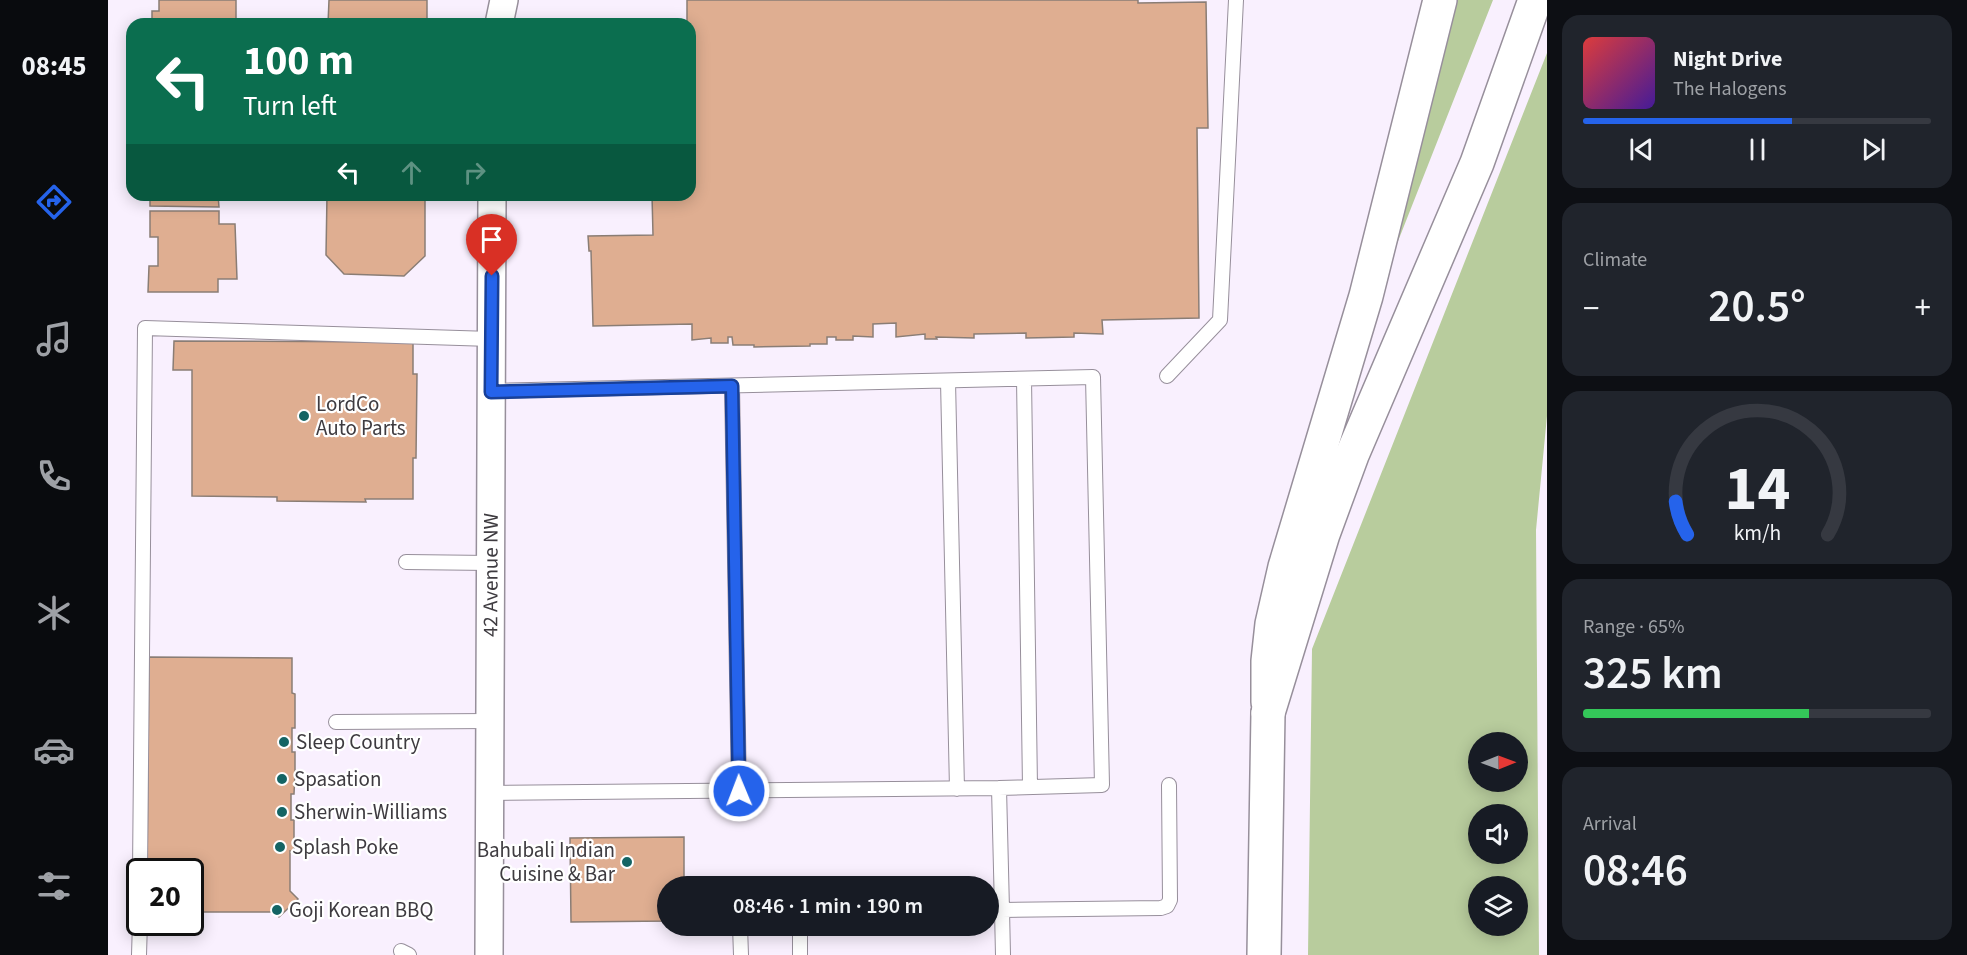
<!DOCTYPE html>
<html lang="en">
<head>
<meta charset="utf-8">
<style>
	:root { --surface:#171b24; --page:#20242c; --text:#f1f3f6; --muted:#9ea1a6; --line:#363941; --accent:#2563eb }
	body { margin:0; font-family:"Source Sans 3",sans-serif; background:var(--page); color:var(--text); height:100vh; display:flex; flex-direction:column; font-size:22px; white-space:nowrap }
	* { box-sizing:border-box; margin:0 }
	p { font-size:20px; color:var(--muted) }
	.icon { flex:none; width:33px; height:33px; fill:none; stroke:currentColor; stroke-width:2; stroke-linecap:round; stroke-linejoin:round }
	.map { position:relative; flex:1; overflow:hidden }
	.drawer { display:flex; flex-direction:column; gap:15px; padding:15px; background:#0d0f14; width:420px }
	.drawer>* { flex:none }
	.hud { position:absolute; left:18px; top:18px; width:570px; height:183px; border-radius:18px; box-shadow:0 3px 15px #0003; background:#0b6e4f; color:#fff; overflow:hidden }
	.needle { width:39px; rotate:89deg }
	.fabs { position:absolute; left:1360px; top:732px; display:grid; gap:12px }
	.fabs a { display:grid; place-items:center; width:60px; height:60px; border-radius:50%; background:var(--surface); box-shadow:0 3px 15px #0003; font-size:30px }
	.speed { position:absolute; left:18px; top:858px; display:flex; gap:12px; font-size:30px; font-weight:700; text-align:center }
	.speed>* { display:grid; place-content:center; width:78px; height:78px; border-radius:50%; background:var(--surface); box-shadow:0 3px 15px #0003; line-height:1 }
	.speed .limit { border:3px solid #111; border-radius:9px; background:#fff; color:#111 }
	.pin { position:absolute; display:grid; place-items:center; width:51px; height:51px; color:#fff; margin:-62px -26px; border-radius:50% 50% 50% 0; rotate:-45deg; box-shadow:0 0 6px #0007 }
	.pin .icon { rotate:45deg }
	.me { position:absolute; width:66px; margin:-33px; rotate:359deg; stroke-linejoin:round; filter:drop-shadow(0 0 4px #0008) }
	.turn { display:flex; align-items:center; gap:21px; height:126px; padding:0 18px; font-size:27px }
	.turn .icon { width:78px; height:78px; stroke-width:2.5 }
	.turn b { display:block; font-size:42px; line-height:51px }
	.lanes { display:flex; align-items:center; height:57px; padding:0 18px; background:#0003; justify-content:center; gap:30px; direction:ltr }
	.lanes .off { opacity:.35 }
	.big { font-size:45px; font-weight:600; line-height:1.1 }
	.drawer .card { flex:1; display:flex; flex-direction:column; justify-content:center; gap:9px; min-width:0; padding:0 21px; border-radius:18px; background:var(--page) }
	.drawer .dial { align-items:center; gap:0 }
	.dial svg { height:156px; overflow:visible; fill:none; stroke:var(--line); stroke-width:7; stroke-linecap:round; text-anchor:middle }
	.dial text { fill:var(--text); stroke:none }
	.song { display:flex; align-items:center; gap:18px }
	.cover { width:72px; height:72px; border-radius:9px; background:linear-gradient(135deg,hsl(0 70% 55%),hsl(260 70% 35%)) }
	.played { height:6px; border-radius:3px; background:linear-gradient(90deg,var(--accent) 60%,var(--line) 60%) }
	.keys { display:flex; justify-content:space-around; direction:ltr }
	.heat { display:flex; justify-content:space-between; align-items:center; font-size:33px; direction:ltr }
	.charge { height:9px; border-radius:4px; background:linear-gradient(90deg,#34c759 65%,var(--line) 0) }
	.trip { position:absolute; left:549px; top:876px; width:342px; height:60px; border-radius:30px; background:var(--surface); box-shadow:0 3px 15px #0003; font-weight:600; line-height:60px; text-align:center }
	main { display:flex; flex:1; min-height:0 }
	.dock { display:flex; flex-direction:column; width:108px; justify-content:space-around; align-items:center; background:#090b0e; color:var(--muted) }
	.dock .icon { width:42px; height:42px }
	.dock .on { color:var(--accent) }
	.dock b { font-size:27px; color:var(--text) }
	.map>svg:first-child { display:block }
</style>
</head>
<body>
<main>
<nav class="dock">
<b>08:45</b>
<svg class="icon on" aria-label="directions" viewBox="0 0 24 24"><path d="M12 3l9 9-9 9-9-9zM9 14v-3h6M13 9l2 2-2 2"/></svg>
<svg class="icon" aria-label="music" viewBox="0 0 24 24"><path d="M9 18V5l10-2v13"/><circle cx="6" cy="18" r="3"/><circle cx="16" cy="16" r="3"/></svg>
<svg class="icon" aria-label="phone" viewBox="0 0 24 24"><path d="M5 4h4l2 5-3 2q2 4 5 5l2-3 5 2v4C11 20 4 13 5 4z"/></svg>
<svg class="icon" aria-label="climate" viewBox="0 0 24 24"><path d="M12 3v18M4 7l16 10M4 17L20 7"/></svg>
<svg class="icon" aria-label="car" viewBox="0 0 24 24"><path d="M5 17H2v-5l4-1 3-4h7l3 4 3 1v5h-3M9 17h6M6 11h13"/><circle cx="7" cy="17" r="2"/><circle cx="17" cy="17" r="2"/></svg>
<svg class="icon" aria-label="filters" viewBox="0 0 24 24"><path d="M4 7h16M4 17h16"/><circle cx="9" cy="7" r="2"/><circle cx="15" cy="17" r="2"/></svg>
</nav>
<div class="map">
<svg width="1439" height="955" viewBox="0 0 1439 955">
	<rect width="100%" height="100%" fill="#f9f0fe"/>
	<!-- green -->
	<path fill="#b8cc9d" fill-rule="evenodd" d="M 1349,0 L 1385,0 L 1283,259 Z
		M 1439,53 L 1439,416 L 1428,530 L 1431,955 L 1200,955 L 1204,649 ZM 1371,742 L 1410,742 L 1410,782 L 1371,782 ZM 1371,814 L 1410,814 L 1410,854 L 1371,854 ZM 1371,886 L 1410,886 L 1410,926 L 1371,926 Z"/>
	<!-- building -->
	<path fill="#dfae91" stroke="#8a7d75" stroke-width="1.5" d="M 51,0 L 128,0 L 128,24 L 44,24 L 44,11 L 51,11 Z
		M 221,0 L 319,0 L 319,24 L 220,24 Z
		M 579,0 L 1030,0 L 1030,3 L 1098,2 L 1100,128 L 1089,128 L 1091,318 L 994,320 L 995,334 L 966,333 L 966,337 L 918,338 L 918,333 L 866,334 L 866,338 L 828,337 L 829,339 L 817,339 L 817,334 L 788,337 L 788,323 L 765,324 L 765,337 L 745,336 L 745,340 L 728,340 L 728,337 L 719,337 L 719,344 L 702,344 L 702,346 L 646,347 L 646,345 L 625,345 L 624,337 L 620,337 L 620,343 L 603,343 L 603,338 L 584,340 L 584,324 L 485,326 L 483,251 L 481,251 L 480,236 L 545,235 L 544,195 L 582,195 L 582,24 L 579,24 Z
		M 42,195 L 110,195 L 111,207 L 42,206 Z
		M 219,195 L 317,195 L 317,256 L 296,276 L 236,274 L 218,255 Z
		M 42,211 L 111,211 L 111,224 L 127,224 L 129,279 L 110,279 L 110,292 L 40,292 L 41,266 L 50,266 L 50,237 L 42,237 Z
		M 66,341 L 305,342 L 305,374 L 309,374 L 308,458 L 305,458 L 305,499 L 257,499 L 258,502 L 169,501 L 169,497 L 84,496 L 84,370 L 65,370 Z
		M 41,657 L 184,658 L 184,693 L 187,694 L 187,728 L 184,728 L 184,752 L 187,752 L 187,772 L 186,794 L 183,794 L 183,820 L 186,820 L 186,852 L 182,851 L 182,891 L 190,899 L 171,917 L 165,910 L 164,912 L 82,912 L 82,872 L 39,872 Z
		M 576,837 L 576,886 L 560,886 L 560,921 L 463,922 L 462,838 Z"/>
	<g fill="none" stroke-linecap="round" stroke-linejoin="round">
		<!-- service casing -->
		<g stroke="#978f9b" stroke-width="16">
			<path id="service" d="M 1059,376 L 1112,320 L 1128,0
				M 916,379 L 922,787
				M 840,381 L 849,789
				M 624,386 L 631,791
				M 298,562 L 381,563
				M 228,722 L 381,721
				M 380,793 L 891,788 L 994,785 L 985,377 L 383,391
				M 32,872 L 37,328 L 383,339
				M 880,910 L 894,910 L 891,788
				M 632,926 L 633,955
				M 692,926 L 692,955
				M 293,951 L 301,955
				M 31,955 L 32,922
				M 895,955 L 894,910 L 1053,908 L 1059,906 L 1062,900 L 1061,785"/>
		</g>
		<!-- minor casing -->
		<g stroke="#978f9b" stroke-width="30">
			<g id="minor">
				<path d="M 391,24 L 396,0"/>
				<path id="s1" d="M 381,955 L 384,195"/>
			</g>
		</g>
		<!-- tertiary casing -->
		<g stroke="#978f9b" stroke-width="36">
			<path id="tertiary" d="M 1160,702 L 1160,661 L 1164,624 L 1177,567 L 1258,296 L 1332,0"/>
		</g>
		<!-- trunk casing -->
		<g stroke="#978f9b" stroke-width="36">
			<path id="trunk" d="M 1156,955 L 1160,713"/>
		</g>
		<!-- motorway casing -->
		<g stroke="#978f9b" stroke-width="36">
			<path id="motorway" d="M 1160,713 L 1215,534 L 1244,455 L 1369,163 L 1427,0"/>
		</g>
		<!-- service -->
		<use href="#service" stroke="#fff" stroke-width="14"/>
		<!-- minor -->
		<use href="#minor" stroke="#fff" stroke-width="27"/>
		<!-- tertiary -->
		<use href="#tertiary" stroke="#fff" stroke-width="33"/>
		<!-- trunk -->
		<use href="#trunk" stroke="#fff" stroke-width="33"/>
		<!-- motorway -->
		<use href="#motorway" stroke="#fff" stroke-width="33"/>
	</g>
	<g fill="none" stroke-linecap="round" stroke-linejoin="round">
		<!-- route casing -->
		<g stroke="#184099" stroke-width="15">
			<path id="route" d="M 384,276 L 383,392 L 624,386 L 631,791"/>
		</g>
		<!-- route -->
		<use href="#route" stroke="#2563eb" stroke-width="10"/>
	</g>
	<!-- markers -->
	<g fill="#146464" stroke="#fff" stroke-width="2">
		<circle cx="196" cy="416" r="6"/>
		<circle cx="176" cy="742" r="6"/>
		<circle cx="174" cy="779" r="6"/>
		<circle cx="174" cy="812" r="6"/>
		<circle cx="172" cy="847" r="6"/>
		<circle cx="519" cy="862" r="6"/>
		<circle cx="169" cy="910" r="6"/>
	</g>
	<g text-anchor="middle" stroke-width="4.5" stroke-linejoin="round" paint-order="stroke">
		<!-- poi labels -->
		<g font-size="21" fill="#3e3b40" stroke="#fff" text-anchor="start">
			<text x="208" y="411">LordCo<tspan x="208" dy="24">Auto Parts</tspan></text>
			<text x="188" y="749">Sleep Country</text>
			<text x="186" y="786">Spasation</text>
			<text x="186" y="819">Sherwin-Williams</text>
			<text x="184" y="854">Splash Poke</text>
			<text x="507" y="857" text-anchor="end">Bahubali Indian<tspan x="507" dy="24">Cuisine &amp; Bar</tspan></text>
			<text x="181" y="917">Goji Korean BBQ</text>
		</g>
		<!-- street labels -->
		<g font-size="21" fill="#3e3b40" stroke="#fff">
			<text dy="7" stroke="none"><textPath href="#s1" startOffset="380">42 Avenue NW</textPath></text>
		</g>
	</g>
</svg>
<div class="fabs">
<a><svg class="needle" viewBox="-14 -14 28 28"><path d="M0-13l5 13h-10z" fill="#e53935"/><path d="M0 13l5-13h-10z" fill="#9ea1a6"/></svg></a>
<a><svg class="icon" aria-label="sound" viewBox="0 0 24 24"><path d="M4 9h4l5-4v14l-5-4H4zM17 9q2 3 0 6"/></svg></a>
<a><svg class="icon" aria-label="layers" viewBox="0 0 24 24"><path d="M12 4l9 5-9 5-9-5zM3 14l9 5 9-5"/></svg></a>
</div>
<div class="speed"><div class="limit">20</div></div>
<div class="pin" style="left:384px;top:276px;background:#d93025"><svg class="icon" aria-label="arrive" viewBox="0 0 24 24"><path d="M6 21V4h12l-3 4 3 4H6"/></svg></div>
<svg class="me" style="left:631px;top:791px" viewBox="-20 -20 40 40"><circle r="17" fill="#2563eb" stroke="#fff" stroke-width="3"/><path d="M0-11L8 9 0 5-8 9z" fill="#fff"/></svg>
<div class="trip">08:46 · 1 min · 190 m</div>
<div class="hud">
<div class="turn"><svg class="icon" aria-label="left" viewBox="0 0 24 24"><path d="M17 20v-9H6M10 6l-5 5 5 5"/></svg><div><b>100 m</b>Turn left</div></div>
<div class="lanes"><svg class="icon" aria-label="left" viewBox="0 0 24 24"><path d="M17 20v-9H6M10 6l-5 5 5 5"/></svg><svg class="icon off" aria-label="ahead" viewBox="0 0 24 24"><path d="M12 20V5M6 11l6-6 6 6"/></svg><svg class="icon off" aria-label="right" viewBox="0 0 24 24"><path d="M7 20v-9h11M14 6l5 5-5 5"/></svg></div>
</div>
</div>
<section class="drawer">
<div class="card">
<div class="song"><i class="cover"></i><div><b>Night Drive</b><p>The Halogens</p></div></div>
<div class="played"></div>
<div class="keys"><svg class="icon" aria-label="previous" viewBox="0 0 24 24"><path d="M18 5L8 12l10 7zM5 5v14"/></svg><svg class="icon" aria-label="pause" viewBox="0 0 24 24"><path d="M8 5v14M16 5v14"/></svg><svg class="icon" aria-label="next" viewBox="0 0 24 24"><path d="M6 5l10 7-10 7zM19 5v14"/></svg></div>
</div>
<div class="card"><p>Climate</p>
<div class="heat"><a>−</a><b class="big">20.5°</b><a>+</a></div>
</div>
<div class="card dial"><svg viewBox="0 0 100 80">
<path d="M14 69A42 42 0 1 1 86 69"/>
<path d="M14 69A42 42 0 0 1 8 52" stroke="#2563eb"/>
<text x="50" y="56" font-size="32" font-weight="700">14</text>
<text x="50" y="72" font-size="11">km/h</text>
</svg></div>
<div class="card"><p>Range · 65%</p><b class="big">325 km</b><div class="charge"></div></div>
<div class="card"><p>Arrival</p><b class="big">08:46</b></div>
</section>
</main>
</body>
</html>
